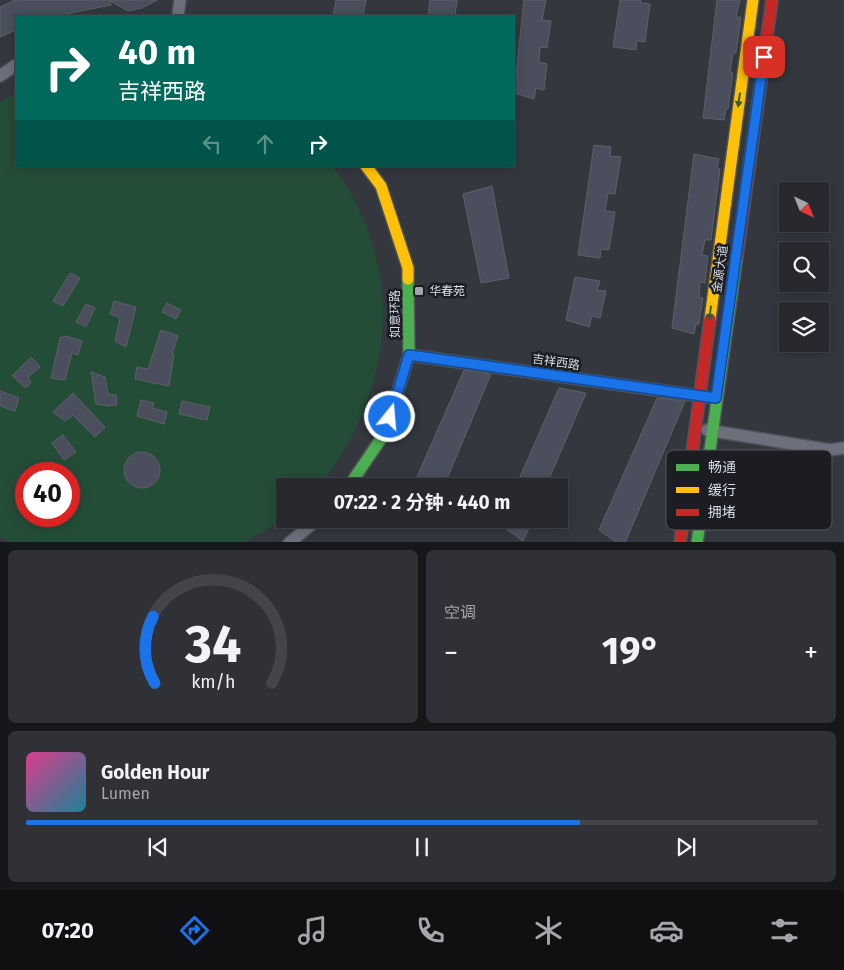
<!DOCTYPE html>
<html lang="zh">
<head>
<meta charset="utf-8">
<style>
	:root { --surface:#27292e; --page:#2f3136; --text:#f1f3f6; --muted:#a4a6aa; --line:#43454a; --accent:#1a73e8 }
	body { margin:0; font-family:"Fira Sans","Noto Sans SC",sans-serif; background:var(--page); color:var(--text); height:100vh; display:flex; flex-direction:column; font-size:19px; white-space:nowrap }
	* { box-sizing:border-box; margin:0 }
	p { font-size:16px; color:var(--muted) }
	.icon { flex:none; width:28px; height:28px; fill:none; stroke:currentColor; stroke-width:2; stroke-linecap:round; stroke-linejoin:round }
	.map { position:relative; height:542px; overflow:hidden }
	.details { display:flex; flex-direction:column; gap:8px; padding:8px; background:#151719; flex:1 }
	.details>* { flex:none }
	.guide { position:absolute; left:15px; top:15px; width:500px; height:152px; border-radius:0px; box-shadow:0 2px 12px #0003,0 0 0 1px var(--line); background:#00695c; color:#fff; overflow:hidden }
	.needle { width:32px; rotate:137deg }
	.buttons { position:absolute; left:779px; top:182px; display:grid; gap:10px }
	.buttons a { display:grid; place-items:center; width:50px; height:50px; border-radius:0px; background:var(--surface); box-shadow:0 2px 12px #0003,0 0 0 1px var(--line); font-size:25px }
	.speed { position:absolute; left:15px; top:462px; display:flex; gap:10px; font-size:25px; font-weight:700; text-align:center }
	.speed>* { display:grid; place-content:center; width:65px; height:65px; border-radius:50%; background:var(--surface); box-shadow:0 2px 12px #0003,0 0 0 1px var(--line); line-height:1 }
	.speed .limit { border:8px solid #d22; background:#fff; color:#111 }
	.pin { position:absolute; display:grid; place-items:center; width:42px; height:42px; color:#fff; margin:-21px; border-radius:10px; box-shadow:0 2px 8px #0006 }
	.me { position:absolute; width:55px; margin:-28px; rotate:17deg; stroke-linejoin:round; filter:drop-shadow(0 0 4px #0008) }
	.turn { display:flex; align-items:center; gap:18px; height:105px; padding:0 20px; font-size:22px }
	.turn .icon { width:65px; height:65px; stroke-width:2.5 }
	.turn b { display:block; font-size:35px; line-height:42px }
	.lanes { display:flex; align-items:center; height:48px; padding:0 20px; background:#0003; justify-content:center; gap:25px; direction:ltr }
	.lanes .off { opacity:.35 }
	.big { font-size:38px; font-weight:700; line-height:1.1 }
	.details .card { flex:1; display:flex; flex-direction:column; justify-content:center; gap:8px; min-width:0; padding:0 18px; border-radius:8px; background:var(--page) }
	.details .dial { align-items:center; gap:0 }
	.dial svg { height:130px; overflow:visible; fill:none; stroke:var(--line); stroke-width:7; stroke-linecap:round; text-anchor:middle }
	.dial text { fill:var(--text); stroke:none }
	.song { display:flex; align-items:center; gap:15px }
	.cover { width:60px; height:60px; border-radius:8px; background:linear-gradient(135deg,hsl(330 70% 55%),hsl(190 70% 35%)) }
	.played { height:5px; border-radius:2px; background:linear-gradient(90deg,var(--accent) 70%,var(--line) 70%) }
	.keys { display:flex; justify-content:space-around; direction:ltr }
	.heat { display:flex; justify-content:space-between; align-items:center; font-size:28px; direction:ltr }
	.details .tiles { flex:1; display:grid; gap:8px; grid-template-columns:1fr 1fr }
	.card:last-child { grid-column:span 2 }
	.trip { position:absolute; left:276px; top:478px; width:292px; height:50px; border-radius:0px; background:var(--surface); box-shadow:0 2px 12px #0003,0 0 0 1px var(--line); font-weight:700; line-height:50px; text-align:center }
	.tabs { display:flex; height:80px; justify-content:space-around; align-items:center; background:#101012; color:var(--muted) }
	.tabs .icon { width:35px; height:35px }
	.tabs .selected { color:var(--accent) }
	.tabs b { font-size:22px; color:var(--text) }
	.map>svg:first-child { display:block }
</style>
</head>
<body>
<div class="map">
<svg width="844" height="543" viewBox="0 0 844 543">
	<rect width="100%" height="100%" fill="#34373e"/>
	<!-- green -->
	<path fill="#244d37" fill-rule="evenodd" d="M 16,93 L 16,166 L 332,166 C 407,263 395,390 322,482 L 318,486 L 285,486 L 285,518 L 246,542 L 11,543 L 0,537 L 0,102 ZM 26,474 L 69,474 L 69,516 L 26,516 Z"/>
	<!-- building -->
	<path fill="#4b4f5d" stroke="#5d6066" d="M 15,0 L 157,0 L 142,8 L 128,11 L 110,1 L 111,5 L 55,16 L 16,16 L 16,30 L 0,37 L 0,7 Z
		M 336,0 L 366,0 L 363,16 L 333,16 Z
		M 430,0 L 457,0 L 455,16 L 428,16 Z
		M 524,0 L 546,0 L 542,20 L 551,21 L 547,48 L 540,47 L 539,62 L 547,64 L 544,90 L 536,88 L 534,99 L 514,93 Z
		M 620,0 L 641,0 L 641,3 L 650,4 L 645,42 L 637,41 L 636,50 L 613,47 Z
		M 717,0 L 740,0 L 736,17 L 741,17 L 736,53 L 733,53 L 730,72 L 733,73 L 728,109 L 726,109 L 724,120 L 703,118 Z
		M 594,145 L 611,147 L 610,156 L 621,157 L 615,194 L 608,193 L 605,211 L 615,212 L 609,250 L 601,249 L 600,258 L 578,255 Z
		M 694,154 L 719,159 L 717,168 L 720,169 L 711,240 L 705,240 L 702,255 L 708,256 L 705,283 L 700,282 L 699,297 L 703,298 L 699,324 L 696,324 L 694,334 L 672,328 Z
		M 492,186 L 509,278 L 481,283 L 463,194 Z
		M 70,273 L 80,278 L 63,306 L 53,301 Z
		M 575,277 L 600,281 L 597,290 L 606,291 L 600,318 L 592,316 L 589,327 L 566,320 Z
		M 114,301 L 136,307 L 126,347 L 115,341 L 120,318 L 110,314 Z
		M 167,303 L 181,310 L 176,319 L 162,312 Z
		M 86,304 L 95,308 L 86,327 L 76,322 Z
		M 161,330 L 178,336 L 172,354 L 174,355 L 169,386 L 135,379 L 137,367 L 148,369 Z
		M 66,336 L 82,341 L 78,355 L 72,353 L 65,380 L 51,378 L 60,338 Z
		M 31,357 L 40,367 L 28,377 L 31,382 L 26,388 L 12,376 Z
		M 464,370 L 491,374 L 444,486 L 413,486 Z
		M 91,372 L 105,377 L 108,394 L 116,395 L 117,405 L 108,406 L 96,404 Z
		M 559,388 L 586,393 L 546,486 L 516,486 Z
		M 0,391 L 19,398 L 15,411 L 0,406 Z
		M 73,393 L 105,427 L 95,437 L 73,415 L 65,421 L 53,412 Z
		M 657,398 L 685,401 L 625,543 L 617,543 L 599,530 Z
		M 141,400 L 154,403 L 152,408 L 167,412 L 164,424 L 137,416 Z
		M 182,401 L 210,407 L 207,420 L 179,414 Z
		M 63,435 L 76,452 L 64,460 L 52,443 Z
		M124 470a18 18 0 1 1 36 0a18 18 0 1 1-36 0Z
		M 501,519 L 533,519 L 523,541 L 499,524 Z"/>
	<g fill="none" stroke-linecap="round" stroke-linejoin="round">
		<!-- street casing -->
		<g stroke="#505358" stroke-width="14">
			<path id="street" d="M 178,16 L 180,0
				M 0,76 L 16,65
				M 409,355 L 707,397
				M 707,430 L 830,450 L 844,448
				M 289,543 L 318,519"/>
		</g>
		<!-- fast casing -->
		<g stroke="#505358" stroke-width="14">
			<path id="fast" d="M 349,486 L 385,433 L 409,355 L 408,279
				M 697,543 L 737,256"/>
		</g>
		<!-- slow casing -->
		<g stroke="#505358" stroke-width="14">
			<path id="slow" d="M 366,166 L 381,186 L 408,268 L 408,279
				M 710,319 L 753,0"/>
		</g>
		<!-- jam casing -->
		<g stroke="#505358" stroke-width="14">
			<path id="jam" d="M 737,256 L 772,0
				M 680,543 L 710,319"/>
		</g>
		<!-- street -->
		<use href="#street" stroke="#6e6f7d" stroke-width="11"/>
		<!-- fast -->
		<use href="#fast" stroke="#4caf50" stroke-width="11"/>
		<!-- slow -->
		<use href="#slow" stroke="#ffc107" stroke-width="11"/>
		<!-- jam -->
		<use href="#jam" stroke="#c62828" stroke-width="11"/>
	</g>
	<!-- one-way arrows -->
	<defs><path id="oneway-solid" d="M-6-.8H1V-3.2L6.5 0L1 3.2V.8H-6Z" transform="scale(1.25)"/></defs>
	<g fill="#315f37">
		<use href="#oneway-solid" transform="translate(739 100) rotate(98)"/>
		<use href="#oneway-solid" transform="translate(710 313) rotate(98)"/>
	</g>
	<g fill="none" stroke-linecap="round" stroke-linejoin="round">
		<!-- route casing -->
		<g stroke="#114b97" stroke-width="12">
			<path id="route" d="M 390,417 L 409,355 L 716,398 L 764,57"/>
		</g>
		<!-- route -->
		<use href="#route" stroke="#1a73e8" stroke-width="9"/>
	</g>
	<!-- markers -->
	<rect fill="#a1a4ab" stroke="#1b1d22" stroke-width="2" x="414" y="286" width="10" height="10" rx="2.5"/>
	<g text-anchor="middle" stroke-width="5" stroke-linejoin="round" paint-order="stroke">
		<!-- street labels -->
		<g font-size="12" fill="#dbdee5" stroke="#1b1d22">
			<text transform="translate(720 269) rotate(-82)" y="4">金源大道</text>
			<text transform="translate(395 314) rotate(-90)" y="4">如意环路</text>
			<text transform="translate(556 362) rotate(8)" y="4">吉祥西路</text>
		</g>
		<!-- poi labels -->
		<g font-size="12" fill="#dbdee5" stroke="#1b1d22" text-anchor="start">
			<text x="429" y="295">华春苑</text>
		</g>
	</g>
	<!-- legend -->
	<rect x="666" y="450" width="166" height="80" rx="8" fill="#1b1d22" stroke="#55575c" stroke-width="1"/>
	<rect x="676" y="464" width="23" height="7" fill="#4caf50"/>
	<rect x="676" y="487" width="23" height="6" fill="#ffc107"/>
	<rect x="676" y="509" width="23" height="7" fill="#c62828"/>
	<g font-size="14" fill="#dbdee5">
		<text x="708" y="472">畅通</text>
		<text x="708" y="495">缓行</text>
		<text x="708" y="517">拥堵</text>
	</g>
</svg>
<div class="buttons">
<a><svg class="needle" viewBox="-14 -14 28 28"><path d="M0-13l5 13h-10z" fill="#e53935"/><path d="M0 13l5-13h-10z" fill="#a4a6aa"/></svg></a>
<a><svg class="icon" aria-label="search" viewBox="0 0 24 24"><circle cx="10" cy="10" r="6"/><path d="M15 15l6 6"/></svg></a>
<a><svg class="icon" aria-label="layers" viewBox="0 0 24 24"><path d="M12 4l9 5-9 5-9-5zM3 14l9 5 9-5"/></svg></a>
</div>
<div class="speed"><div class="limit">40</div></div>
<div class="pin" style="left:764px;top:57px;background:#d93025"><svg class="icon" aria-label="arrive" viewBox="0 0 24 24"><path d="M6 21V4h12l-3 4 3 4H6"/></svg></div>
<svg class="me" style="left:390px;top:417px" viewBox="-20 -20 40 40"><circle r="17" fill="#1a73e8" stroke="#fff" stroke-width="3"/><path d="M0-11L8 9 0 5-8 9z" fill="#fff"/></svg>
<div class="trip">07:22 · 2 分钟 · 440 m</div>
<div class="guide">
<div class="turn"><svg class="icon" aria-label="right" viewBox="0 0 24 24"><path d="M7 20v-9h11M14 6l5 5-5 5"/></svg><div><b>40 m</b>吉祥西路</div></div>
<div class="lanes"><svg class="icon off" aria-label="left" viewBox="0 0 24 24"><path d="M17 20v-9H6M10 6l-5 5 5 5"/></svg><svg class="icon off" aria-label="ahead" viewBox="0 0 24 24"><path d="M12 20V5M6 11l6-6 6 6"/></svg><svg class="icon" aria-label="right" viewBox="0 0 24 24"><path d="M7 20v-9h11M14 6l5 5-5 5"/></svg></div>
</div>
</div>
<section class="details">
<div class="tiles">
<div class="card dial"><svg viewBox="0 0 100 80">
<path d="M14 69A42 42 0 1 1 86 69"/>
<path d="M14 69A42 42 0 0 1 13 28" stroke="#1a73e8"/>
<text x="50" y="56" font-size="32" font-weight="700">34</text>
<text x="50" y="72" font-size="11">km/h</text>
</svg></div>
<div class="card"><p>空调</p>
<div class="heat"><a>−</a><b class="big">19°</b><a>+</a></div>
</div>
<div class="card">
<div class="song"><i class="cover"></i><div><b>Golden Hour</b><p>Lumen</p></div></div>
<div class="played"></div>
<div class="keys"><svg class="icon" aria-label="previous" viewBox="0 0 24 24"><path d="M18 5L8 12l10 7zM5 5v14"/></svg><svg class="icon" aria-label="pause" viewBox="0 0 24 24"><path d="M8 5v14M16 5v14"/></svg><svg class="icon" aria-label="next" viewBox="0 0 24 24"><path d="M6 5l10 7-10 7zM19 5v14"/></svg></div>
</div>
</div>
</section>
<nav class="tabs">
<b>07:20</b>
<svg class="icon selected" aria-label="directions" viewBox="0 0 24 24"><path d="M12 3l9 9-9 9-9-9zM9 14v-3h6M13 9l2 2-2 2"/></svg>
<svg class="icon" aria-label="music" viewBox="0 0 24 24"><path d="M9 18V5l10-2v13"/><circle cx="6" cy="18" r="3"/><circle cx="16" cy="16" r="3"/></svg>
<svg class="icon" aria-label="phone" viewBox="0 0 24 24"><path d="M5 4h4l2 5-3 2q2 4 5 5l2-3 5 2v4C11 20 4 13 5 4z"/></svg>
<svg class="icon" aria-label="climate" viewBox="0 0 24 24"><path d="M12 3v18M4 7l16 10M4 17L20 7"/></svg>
<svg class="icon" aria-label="car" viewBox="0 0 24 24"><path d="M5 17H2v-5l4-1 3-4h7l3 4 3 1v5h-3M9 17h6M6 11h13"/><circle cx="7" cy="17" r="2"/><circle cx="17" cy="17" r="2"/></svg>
<svg class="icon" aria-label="filters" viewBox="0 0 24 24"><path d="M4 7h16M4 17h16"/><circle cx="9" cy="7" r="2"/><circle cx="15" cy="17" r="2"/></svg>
</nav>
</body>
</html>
